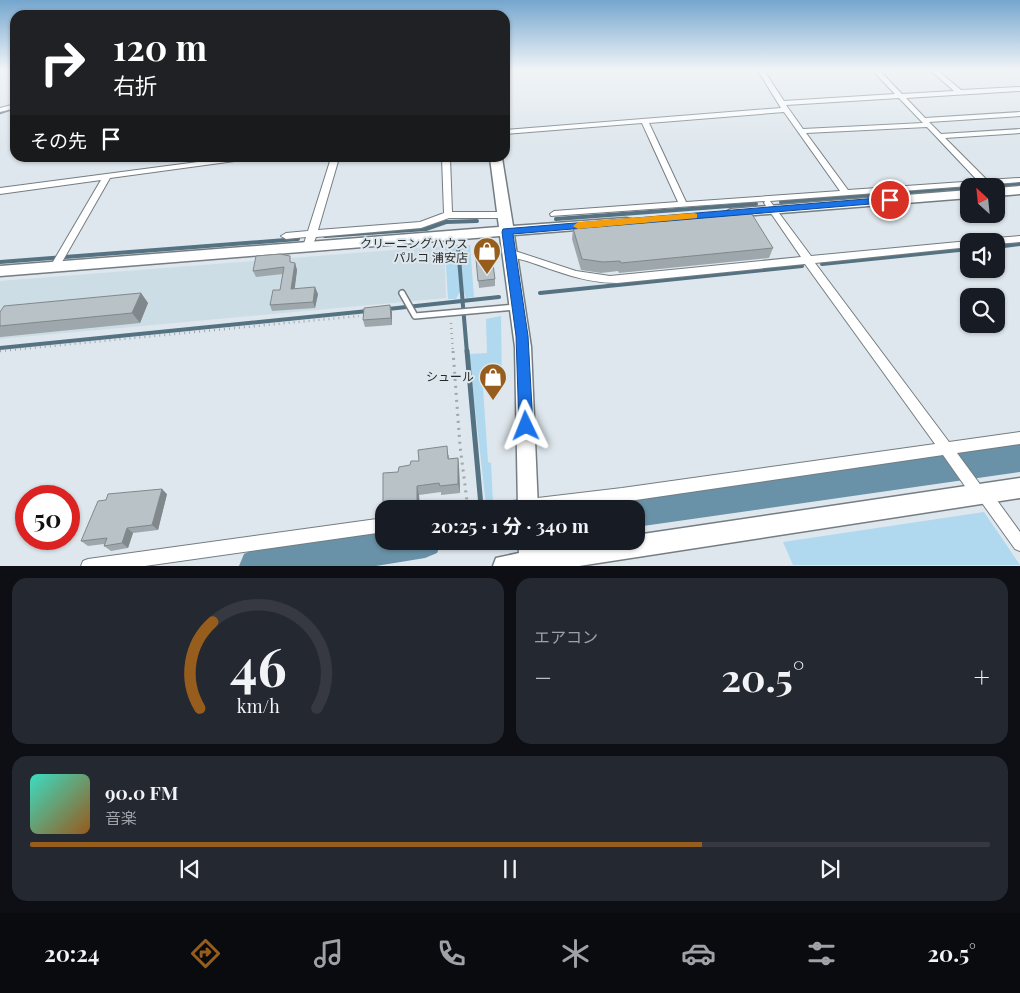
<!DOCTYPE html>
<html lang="ja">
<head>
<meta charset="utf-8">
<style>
	:root { --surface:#171b24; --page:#242831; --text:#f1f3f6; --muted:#9ea1a6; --line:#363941; --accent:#975d1c }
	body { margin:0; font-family:"Playfair Display","Noto Sans JP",serif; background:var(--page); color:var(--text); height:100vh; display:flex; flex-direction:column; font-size:19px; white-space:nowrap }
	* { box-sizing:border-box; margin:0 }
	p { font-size:16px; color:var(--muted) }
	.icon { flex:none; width:28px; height:28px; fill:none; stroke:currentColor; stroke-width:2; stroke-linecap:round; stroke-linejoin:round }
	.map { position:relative; height:566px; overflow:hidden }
	.sheet { display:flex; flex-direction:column; gap:12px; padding:12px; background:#0d0f14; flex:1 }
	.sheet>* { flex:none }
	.guide { position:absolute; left:10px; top:10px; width:500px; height:152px; border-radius:15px; box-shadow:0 1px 4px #0004; background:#202124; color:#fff; overflow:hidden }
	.needle { width:32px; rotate:333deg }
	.controls { position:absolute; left:960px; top:178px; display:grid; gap:10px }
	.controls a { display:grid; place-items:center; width:45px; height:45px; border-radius:10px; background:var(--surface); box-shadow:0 1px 4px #0004; font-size:25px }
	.speed { position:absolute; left:15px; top:485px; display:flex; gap:10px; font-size:25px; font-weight:700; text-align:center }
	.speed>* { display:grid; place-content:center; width:65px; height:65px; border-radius:50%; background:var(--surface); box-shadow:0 1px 4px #0004; line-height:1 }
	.speed .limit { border:8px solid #d22; background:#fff; color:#111 }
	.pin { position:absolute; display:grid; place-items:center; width:42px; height:42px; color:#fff; margin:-21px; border:2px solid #fff; border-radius:50%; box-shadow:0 1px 5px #0007 }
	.me { position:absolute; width:55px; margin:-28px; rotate:358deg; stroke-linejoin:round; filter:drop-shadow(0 0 4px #0008) }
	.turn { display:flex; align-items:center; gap:18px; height:105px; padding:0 20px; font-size:22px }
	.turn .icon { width:65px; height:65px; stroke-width:2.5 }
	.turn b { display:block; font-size:35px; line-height:42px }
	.then { display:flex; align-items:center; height:48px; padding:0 20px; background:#0003; gap:10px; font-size:19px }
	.big { font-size:38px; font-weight:700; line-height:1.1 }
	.sheet .card { flex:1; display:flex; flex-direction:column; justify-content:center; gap:8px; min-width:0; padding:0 18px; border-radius:15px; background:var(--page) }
	.sheet .dial { align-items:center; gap:0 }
	.dial svg { height:130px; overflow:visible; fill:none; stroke:var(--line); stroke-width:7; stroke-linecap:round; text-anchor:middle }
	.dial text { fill:var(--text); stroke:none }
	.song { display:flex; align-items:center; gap:15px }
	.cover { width:60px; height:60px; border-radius:8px; background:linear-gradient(135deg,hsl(170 70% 55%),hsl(30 70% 35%)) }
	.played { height:5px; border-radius:2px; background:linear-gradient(90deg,var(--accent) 70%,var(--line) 70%) }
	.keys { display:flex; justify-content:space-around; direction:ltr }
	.heat { display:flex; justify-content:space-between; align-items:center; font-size:28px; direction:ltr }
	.sheet .tiles { flex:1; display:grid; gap:12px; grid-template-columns:1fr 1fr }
	.card:last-child { grid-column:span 2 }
	.trip { position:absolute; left:375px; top:500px; width:270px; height:50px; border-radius:15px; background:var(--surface); box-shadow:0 1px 4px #0004; font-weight:700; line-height:50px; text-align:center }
	.dock { display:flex; height:80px; justify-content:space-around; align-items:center; background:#090b0e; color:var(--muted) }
	.dock .icon { width:35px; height:35px }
	.dock .current { color:var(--accent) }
	.dock b { font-size:22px; color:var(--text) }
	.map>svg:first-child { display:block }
</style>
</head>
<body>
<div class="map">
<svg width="1020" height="566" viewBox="0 0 1020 566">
	<rect width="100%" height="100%" fill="#dee7ed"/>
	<!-- built -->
	<path fill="#ccdde6" d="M 444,246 L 446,298 L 0,339 L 0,281 Z"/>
	<!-- green -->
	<path fill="#b0d8ee" d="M 470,245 L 474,297 L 466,298 L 464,293 L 459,293 L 456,299 L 448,299 L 445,247 Z
		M 501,316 L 502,386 L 483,388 L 488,462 L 491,463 L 493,503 L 486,505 L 469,354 L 487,353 L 486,319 Z
		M 984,512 L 1020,565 L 793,565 L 783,542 Z"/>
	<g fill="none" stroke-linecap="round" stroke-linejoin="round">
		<!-- stream-far2 -->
		<path stroke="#557282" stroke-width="2.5" d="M 0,113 L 15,108
			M 988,186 L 1020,184
			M 923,191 L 969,188"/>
		<!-- stream-far1 -->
		<path stroke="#557282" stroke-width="4" d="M 781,202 L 940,190
			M 556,219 L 756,204
			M 325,236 L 426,229 L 446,222 L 477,221
			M 458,247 L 467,353
			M 996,247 L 1020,244
			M 0,262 L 298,239
			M 822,264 L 969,249
			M 540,293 L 802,266
			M 388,309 L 499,297
			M 0,348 L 368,311"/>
		<!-- stream -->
		<path stroke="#557282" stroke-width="5" d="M 467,351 L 481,506"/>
		<!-- river -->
		<path fill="#6991a7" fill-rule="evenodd" d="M 1020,444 L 1020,472 L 636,527 L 636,509 L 620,509 L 624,499 L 636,495 Z
			M 384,530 L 384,541 L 442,541 L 437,553 L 425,558 L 376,566 L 239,566 L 244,554 L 256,548 Z"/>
		<!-- lane casing -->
		<g stroke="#747d82" stroke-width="8">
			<path id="lane" d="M 402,293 L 415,316 L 515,307"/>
		</g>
		<!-- street casing -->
		<g stroke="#747d82" stroke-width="2">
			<path id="street" d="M 757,69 L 763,69 L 784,101 L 895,94 L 871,69 L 878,69 L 902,94 L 954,91 L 929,69 L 936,69 L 961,90 L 1020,87 L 1020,91 L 906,98 L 925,118 L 1020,112 L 1020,116 L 929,122 L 941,134 L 1020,129 L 1020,133 L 945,138 L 987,180 L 1020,178 L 1020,182 L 770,201 L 811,256 L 969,241 L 970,241 L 969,241 L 969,247 L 815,263 L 949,442 L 1020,432 L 1020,444 L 957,453 L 982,487 L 988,488 L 1020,532 L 1020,551 L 1015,549 L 980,500 L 974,499 L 943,455 L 622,502 L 563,509 L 496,509 L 498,504 L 503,502 L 622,488 L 935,444 L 805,264 L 617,283 C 584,283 557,271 527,261 C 520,259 514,258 508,256 L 506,254 L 511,251 L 518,252 L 576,271 L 610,276 L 801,257 L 764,203 L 765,201 L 551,216 L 550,214 L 554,211 L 678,202 L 642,123 L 505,134 L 505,130 L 781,108 ZM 899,98 L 923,123 L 803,129 L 786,105 ZM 784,112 L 840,191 L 686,202 L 649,123 ZM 927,127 L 978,181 L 848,190 L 806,133 Z
				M 15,104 L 15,108 L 0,112 L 0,108 Z
				M 228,158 L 246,158 L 242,160 L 110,178 L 58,269 L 55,270 L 50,267 L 101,180 L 0,194 L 0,188 Z
				M 331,158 L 339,158 L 318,230 L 420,222 L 444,213 L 442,158 L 450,158 L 452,212 L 504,212 L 508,215 L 504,218 L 449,218 L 421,228 L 316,237 L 311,249 L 305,249 L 303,247 L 306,237 L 286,239 L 281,236 L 286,233 L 308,231 Z
				M 1020,236 L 1020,242 L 996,244 L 996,241 L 991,241 L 996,238 Z
				M 384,518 L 384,532 L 145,566 L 81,566 L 83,561 L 88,559 Z"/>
		</g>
		<!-- secondary casing -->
		<g stroke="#747d82" stroke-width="3">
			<path id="secondary" d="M 490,158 L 502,158 L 513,226 L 626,218 L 631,219 L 633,222 L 631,225 L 626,226 L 514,235 L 531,347 L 538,509 L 518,509 L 515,347 L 500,236 L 0,276 L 0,266 L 499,227 Z
				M 1020,186 L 1020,194 L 996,196 L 996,188 Z
				M 969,190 L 969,198 L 731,217 L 724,213 L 731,209 Z
				M 1020,478 L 1020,498 L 579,566 L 493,566 L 496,558 L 519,553 L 518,541 L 540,541 L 540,550 L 596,541 L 636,541 L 636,535 Z"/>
		</g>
		<!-- path-far1 -->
		<path stroke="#9fa6ab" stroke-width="2.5" stroke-dasharray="1 4" stroke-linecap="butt" d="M 451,323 L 453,353
			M 0,351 L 359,316"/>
		<!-- path -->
		<path stroke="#9fa6ab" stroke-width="3" stroke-dasharray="2 5" stroke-linecap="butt" d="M 453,351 L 460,446 L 468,509"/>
		<!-- lane -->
		<use href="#lane" stroke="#fff" stroke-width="5"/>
		<!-- street -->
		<use href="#street" fill="#fff" fill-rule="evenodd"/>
		<!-- secondary -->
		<use href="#secondary" fill="#fff" fill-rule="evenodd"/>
	</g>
	<!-- wall -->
	<path fill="#9ea7ab" d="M 607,222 L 773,248 L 769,258 L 619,273 L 618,271 L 601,273 L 581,270 L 572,239 L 573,228 L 606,226 Z
		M 476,259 L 495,279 L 495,286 L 479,288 Z
		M 292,263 L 295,263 L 297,270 L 294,289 L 318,294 L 315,308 L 272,311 L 270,305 L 280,290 L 283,274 L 256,277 L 253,271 Z
		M 141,293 L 148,303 L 140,323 L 1,337 L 0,337 L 0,312 Z
		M 392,312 L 392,325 L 365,327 L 363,320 Z
		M 449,455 L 449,459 L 458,458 L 459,467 L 460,493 L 441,495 L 441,492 L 419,495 L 420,509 L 384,509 L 383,505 L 398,472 L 410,465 Z
		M 167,494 L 158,530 L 133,533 L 128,548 L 111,551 L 104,546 L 104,544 L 88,546 L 81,541 Z"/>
	<!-- shaded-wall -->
	<path fill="#81888b" d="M 295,263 L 297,270 L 294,295 L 291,289 Z
		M 315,287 L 318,294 L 315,308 L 313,302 Z
		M 141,293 L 148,303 L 140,323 L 132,313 Z
		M 390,305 L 392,312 L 392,325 L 391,318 Z
		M 458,458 L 459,467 L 460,493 L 458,484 Z
		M 417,486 L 419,495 L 420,509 L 417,503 Z
		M 162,489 L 167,494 L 158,530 L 152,525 Z
		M 127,528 L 133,533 L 128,548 L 122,543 Z"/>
	<!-- building -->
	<path fill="#b8c2c7" stroke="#81888b" d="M 750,211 L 773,248 L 621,263 L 620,261 L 603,262 L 582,259 L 573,228 L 608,226 L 607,222 Z
		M 280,254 L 290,256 L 290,262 L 295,263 L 291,289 L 315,287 L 313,302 L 270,305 L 273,290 L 280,290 L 284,267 L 253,271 L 256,256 Z
		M 492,257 L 495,279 L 478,281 L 476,259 Z
		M 141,293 L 132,313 L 0,326 L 0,312 L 4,306 Z
		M 390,305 L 391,318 L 363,320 L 364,308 Z
		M 447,446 L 448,459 L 458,458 L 458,484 L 440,486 L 439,483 L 417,486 L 417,503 L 390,506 L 390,504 L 383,505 L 383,473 L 398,472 L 399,467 L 410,465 L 411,461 L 419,461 L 418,450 Z
		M 162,489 L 152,525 L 127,528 L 122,543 L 104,546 L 107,538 L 81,541 L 98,501 L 106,500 L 108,494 Z"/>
	<!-- sky -->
	<linearGradient id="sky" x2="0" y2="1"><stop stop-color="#75a6ce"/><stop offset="0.47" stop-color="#f0f4f7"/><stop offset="1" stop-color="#f0f4f7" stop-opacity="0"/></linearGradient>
	<rect width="1020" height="148" fill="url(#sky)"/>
	<!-- route -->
	<path fill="#1a73e8" stroke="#114b97" d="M 890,197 L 894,198 L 894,202 L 513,234 L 528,336 L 533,426 L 531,431 L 526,433 L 521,431 L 519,426 L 516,336 L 502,232 L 503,229 Z"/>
	<!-- slow -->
	<path fill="#f59e0b" d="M 694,213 L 697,214 L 697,218 L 578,229 L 573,226 L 578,222 Z"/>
	<!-- icons -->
	<defs>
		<g id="shop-pin" transform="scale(1.4375)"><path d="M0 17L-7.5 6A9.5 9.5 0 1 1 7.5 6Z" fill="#975d1c" stroke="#dee7ed"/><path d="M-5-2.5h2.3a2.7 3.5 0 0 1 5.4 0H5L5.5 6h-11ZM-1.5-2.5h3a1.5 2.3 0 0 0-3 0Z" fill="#fff"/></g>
	</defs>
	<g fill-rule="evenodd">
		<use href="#shop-pin" x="487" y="251"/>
		<use href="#shop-pin" x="493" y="377"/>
	</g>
	<g text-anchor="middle" stroke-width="4" stroke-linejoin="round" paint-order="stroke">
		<!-- poi labels -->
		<g font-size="12" fill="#272b2d" stroke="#dee7ed" text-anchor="end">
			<text x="468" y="248">クリーニングハウス<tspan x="468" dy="14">パルコ 浦安店</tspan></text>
			<text x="474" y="381">シュール</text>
		</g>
	</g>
</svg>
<div class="controls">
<a><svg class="needle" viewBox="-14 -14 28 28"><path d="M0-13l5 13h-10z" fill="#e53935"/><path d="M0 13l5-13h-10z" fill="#9ea1a6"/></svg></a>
<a><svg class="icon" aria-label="sound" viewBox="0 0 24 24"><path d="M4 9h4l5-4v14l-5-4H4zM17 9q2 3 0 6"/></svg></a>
<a><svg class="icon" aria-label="search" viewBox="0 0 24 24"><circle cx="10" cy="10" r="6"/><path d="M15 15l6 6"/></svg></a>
</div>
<div class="speed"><div class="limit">50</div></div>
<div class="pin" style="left:890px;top:200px;background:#d93025"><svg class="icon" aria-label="arrive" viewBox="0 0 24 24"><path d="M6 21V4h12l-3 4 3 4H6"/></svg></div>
<svg class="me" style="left:526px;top:426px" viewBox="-20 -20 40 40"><path d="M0-17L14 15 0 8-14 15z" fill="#1a73e8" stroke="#fff" stroke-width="4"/></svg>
<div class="trip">20:25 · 1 分 · 340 m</div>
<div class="guide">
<div class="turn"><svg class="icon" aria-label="right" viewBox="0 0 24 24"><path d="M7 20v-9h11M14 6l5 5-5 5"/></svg><div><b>120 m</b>右折</div></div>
<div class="then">その先<svg class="icon" aria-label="arrive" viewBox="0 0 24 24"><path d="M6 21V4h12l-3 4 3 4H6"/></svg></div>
</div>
</div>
<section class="sheet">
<div class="tiles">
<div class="card dial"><svg viewBox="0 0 100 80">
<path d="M14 69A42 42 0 1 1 86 69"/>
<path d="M14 69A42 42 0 0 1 22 16" stroke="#975d1c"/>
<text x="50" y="56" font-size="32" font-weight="700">46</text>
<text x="50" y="72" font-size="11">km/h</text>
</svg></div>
<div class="card"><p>エアコン</p>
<div class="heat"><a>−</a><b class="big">20.5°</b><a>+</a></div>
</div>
<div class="card">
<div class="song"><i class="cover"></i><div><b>90.0 FM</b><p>音楽</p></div></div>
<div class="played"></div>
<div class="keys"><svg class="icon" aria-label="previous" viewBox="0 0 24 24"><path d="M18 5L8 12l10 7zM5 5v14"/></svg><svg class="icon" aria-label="pause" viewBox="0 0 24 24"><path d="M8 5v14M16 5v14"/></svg><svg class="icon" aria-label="next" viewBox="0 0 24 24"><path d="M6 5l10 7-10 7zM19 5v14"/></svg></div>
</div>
</div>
</section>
<nav class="dock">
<b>20:24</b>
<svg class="icon current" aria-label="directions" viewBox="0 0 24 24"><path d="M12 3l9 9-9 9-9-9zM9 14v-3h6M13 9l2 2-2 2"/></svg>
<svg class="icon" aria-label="music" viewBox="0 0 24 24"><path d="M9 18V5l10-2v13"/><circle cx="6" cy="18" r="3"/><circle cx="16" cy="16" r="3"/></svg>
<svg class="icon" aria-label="phone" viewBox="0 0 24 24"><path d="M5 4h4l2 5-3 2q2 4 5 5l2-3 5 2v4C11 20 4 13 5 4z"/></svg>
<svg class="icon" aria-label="climate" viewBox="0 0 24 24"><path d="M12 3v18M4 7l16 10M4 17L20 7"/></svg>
<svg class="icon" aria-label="car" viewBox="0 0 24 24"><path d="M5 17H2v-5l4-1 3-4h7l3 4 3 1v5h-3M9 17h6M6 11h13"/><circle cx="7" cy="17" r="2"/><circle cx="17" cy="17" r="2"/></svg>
<svg class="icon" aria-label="filters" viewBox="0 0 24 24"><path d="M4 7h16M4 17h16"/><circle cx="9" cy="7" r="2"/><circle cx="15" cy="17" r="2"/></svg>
<b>20.5°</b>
</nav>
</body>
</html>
